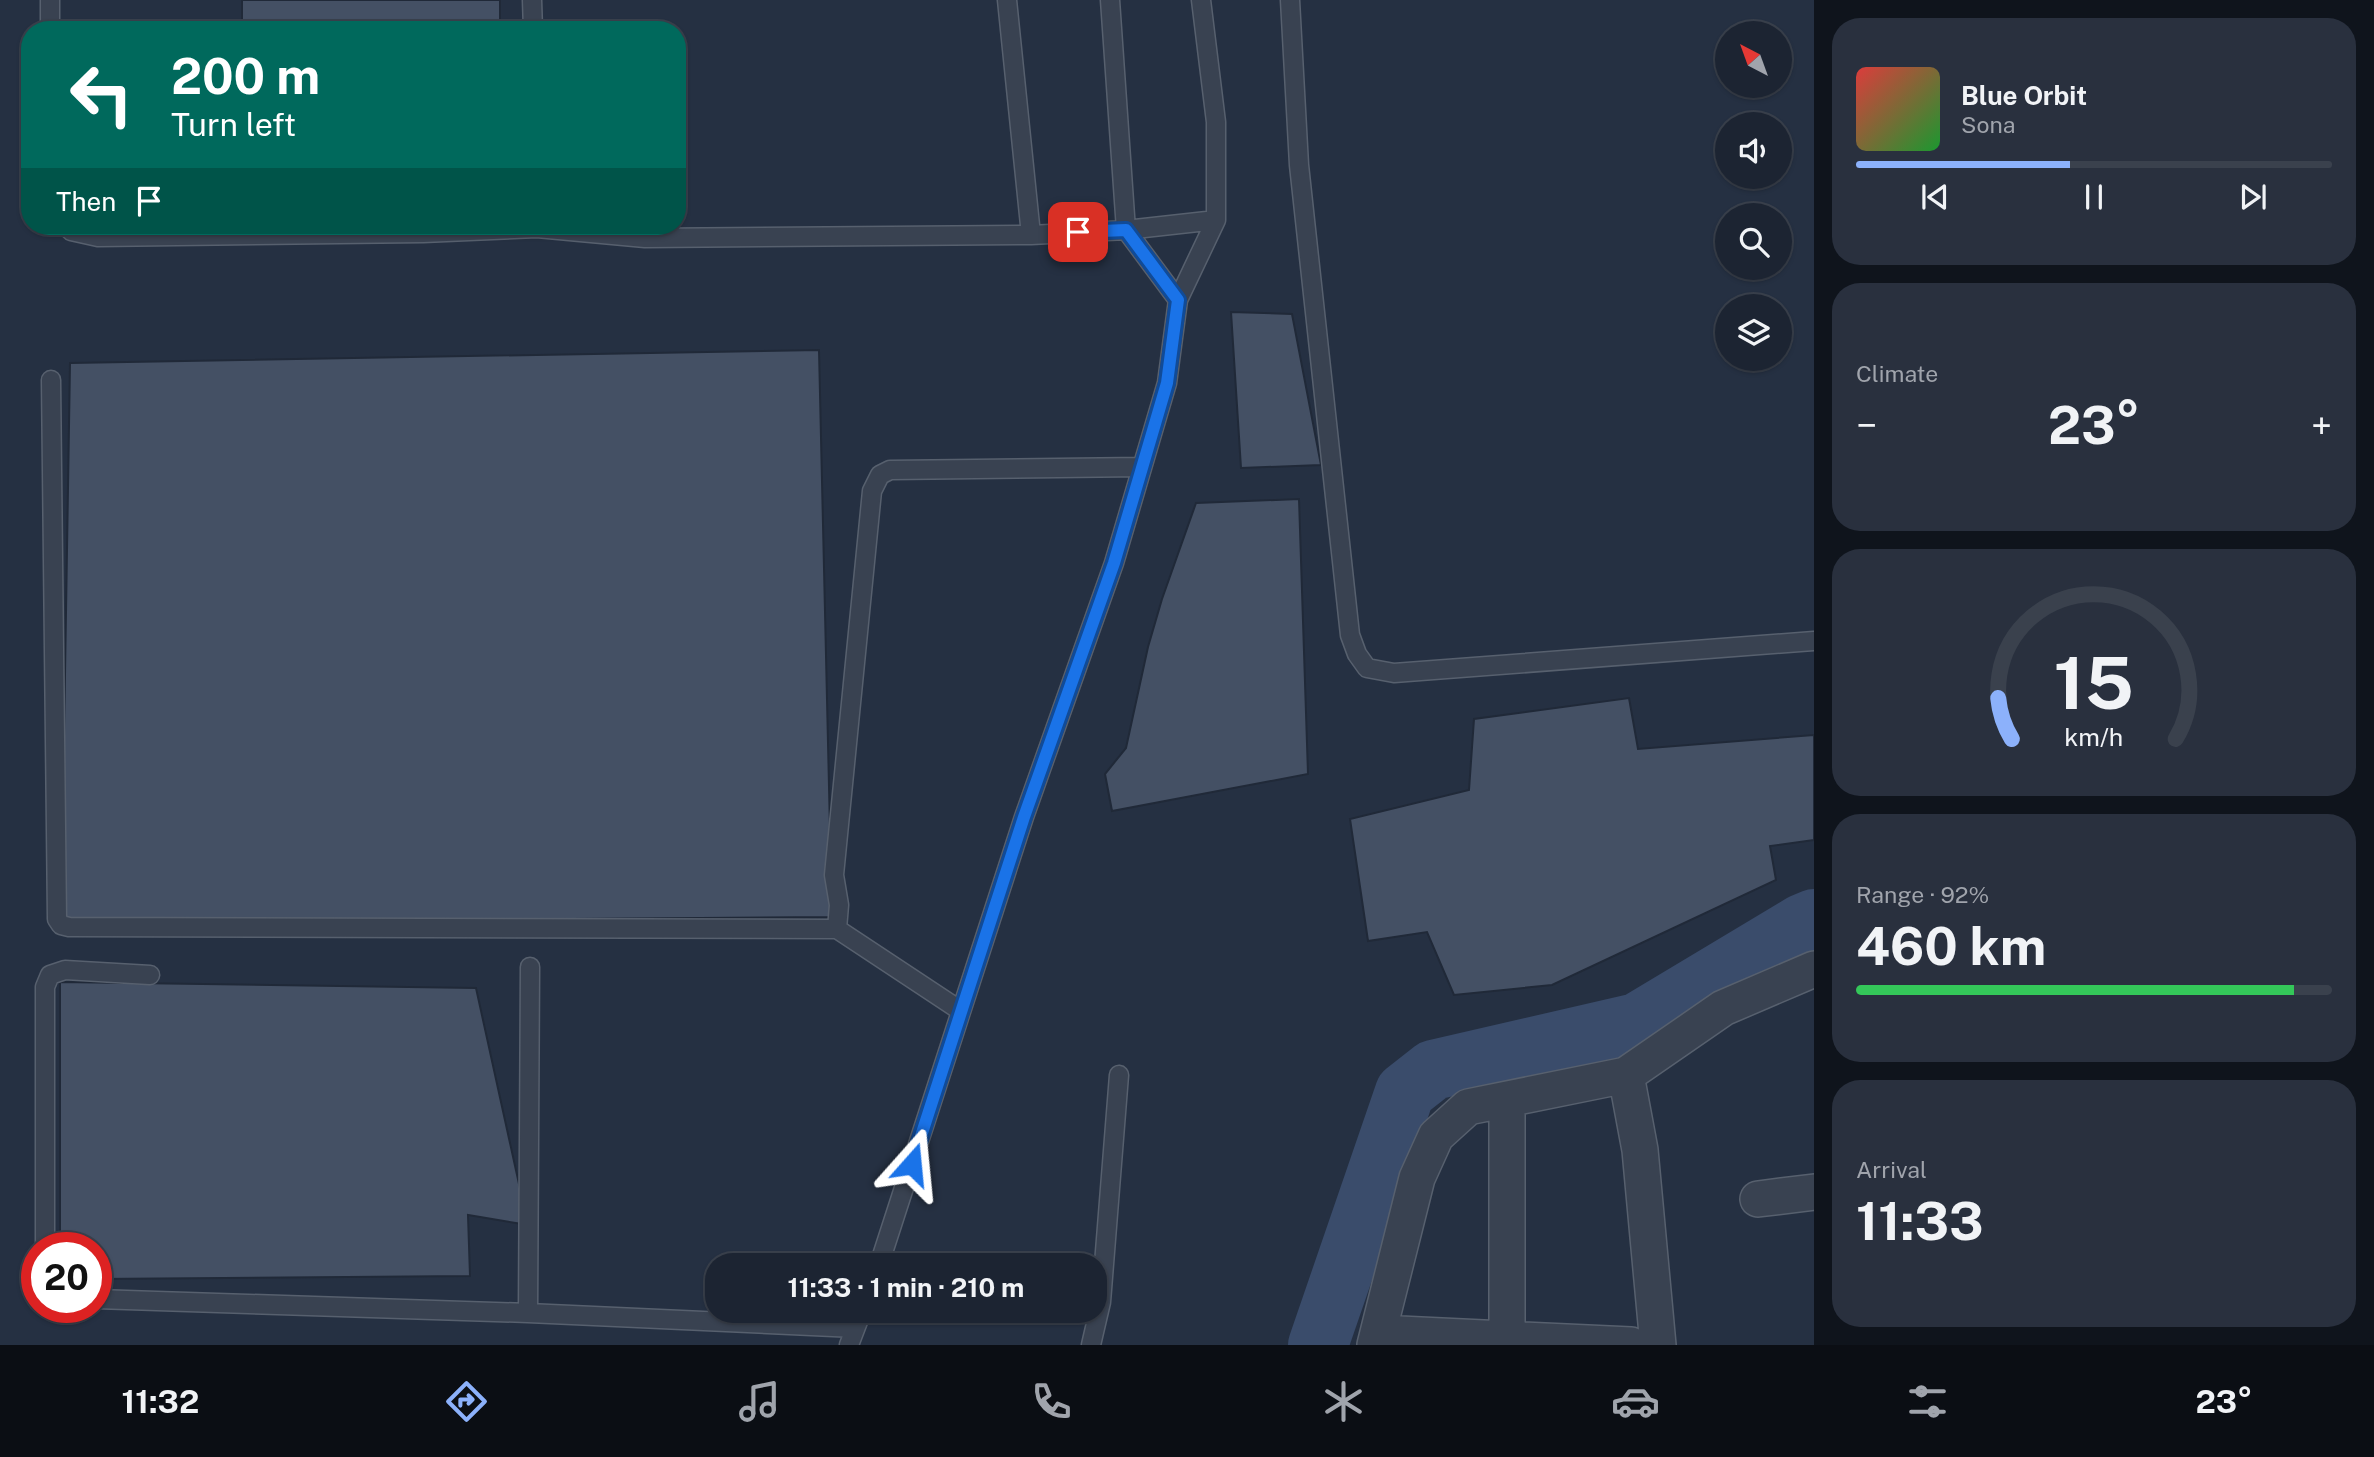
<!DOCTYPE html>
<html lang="en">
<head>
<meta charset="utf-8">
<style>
	:root { --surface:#1c2432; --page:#29303e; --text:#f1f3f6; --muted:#a0a4ac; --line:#3a414d; --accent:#8cb1fb }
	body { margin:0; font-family:"Public Sans",sans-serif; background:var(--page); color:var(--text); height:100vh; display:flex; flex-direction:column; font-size:26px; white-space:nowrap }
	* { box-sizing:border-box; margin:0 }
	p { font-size:23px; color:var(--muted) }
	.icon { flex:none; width:38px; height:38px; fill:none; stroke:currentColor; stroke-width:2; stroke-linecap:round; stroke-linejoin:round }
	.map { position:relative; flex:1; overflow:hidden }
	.sheet { display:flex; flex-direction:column; gap:18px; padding:18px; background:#0f141c; width:560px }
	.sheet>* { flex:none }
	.top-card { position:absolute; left:21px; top:21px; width:665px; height:214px; border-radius:28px; box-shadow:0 2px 5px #0004,0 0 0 2px var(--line); background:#00695c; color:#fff; overflow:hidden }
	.needle { width:46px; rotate:319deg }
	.buttons { position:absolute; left:1715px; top:21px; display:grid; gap:14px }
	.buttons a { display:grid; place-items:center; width:77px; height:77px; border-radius:50%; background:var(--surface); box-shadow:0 2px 5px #0004,0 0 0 2px var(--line); font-size:35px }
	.speed { position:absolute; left:21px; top:1232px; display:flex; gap:14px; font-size:35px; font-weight:700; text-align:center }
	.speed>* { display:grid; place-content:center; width:91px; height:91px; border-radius:50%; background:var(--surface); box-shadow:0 2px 5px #0004,0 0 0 2px var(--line); line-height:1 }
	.speed .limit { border:10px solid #d22; background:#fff; color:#111 }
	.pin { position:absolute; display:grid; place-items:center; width:60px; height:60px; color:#fff; margin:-30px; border-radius:14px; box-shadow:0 4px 10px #0006 }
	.me { position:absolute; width:77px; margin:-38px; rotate:18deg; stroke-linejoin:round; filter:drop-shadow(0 0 5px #0008) }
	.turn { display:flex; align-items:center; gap:24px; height:147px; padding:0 35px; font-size:32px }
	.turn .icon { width:91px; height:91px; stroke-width:2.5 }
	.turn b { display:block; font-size:49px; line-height:60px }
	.then { display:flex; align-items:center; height:66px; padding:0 35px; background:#0003; gap:14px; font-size:26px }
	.big { font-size:52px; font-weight:700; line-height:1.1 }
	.sheet .card { flex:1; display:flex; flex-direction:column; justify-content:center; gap:10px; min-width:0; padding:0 24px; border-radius:28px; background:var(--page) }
	.sheet .dial { align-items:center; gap:0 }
	.dial svg { height:182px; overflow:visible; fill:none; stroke:var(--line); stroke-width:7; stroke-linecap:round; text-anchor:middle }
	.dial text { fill:var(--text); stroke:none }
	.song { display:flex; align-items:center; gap:21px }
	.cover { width:84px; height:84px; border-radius:10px; background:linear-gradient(135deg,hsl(0 70% 55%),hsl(130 70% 35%)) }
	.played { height:7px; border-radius:4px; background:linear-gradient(90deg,var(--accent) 45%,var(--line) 45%) }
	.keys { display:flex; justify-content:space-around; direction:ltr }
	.heat { display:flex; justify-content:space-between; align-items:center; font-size:38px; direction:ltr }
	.charge { height:10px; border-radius:5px; background:linear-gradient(90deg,#34c759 92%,var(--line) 0) }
	.trip { position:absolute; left:705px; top:1253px; width:402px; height:70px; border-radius:28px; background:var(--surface); box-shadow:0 2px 5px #0004,0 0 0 2px var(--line); font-weight:700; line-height:70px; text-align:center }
	.dock { display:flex; height:112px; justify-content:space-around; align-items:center; background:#0b0e14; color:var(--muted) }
	.dock .icon { width:49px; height:49px }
	.dock .active { color:var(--accent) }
	.dock b { font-size:32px; color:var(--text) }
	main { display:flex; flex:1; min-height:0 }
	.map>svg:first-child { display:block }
</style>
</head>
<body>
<main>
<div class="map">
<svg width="1814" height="1345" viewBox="0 0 1814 1345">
	<rect width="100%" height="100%" fill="#253042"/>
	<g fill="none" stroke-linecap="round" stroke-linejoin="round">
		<!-- river -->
		<path stroke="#3a4c6b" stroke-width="60" d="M 1318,1345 L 1405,1092 L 1433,1070 L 1637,1023 L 1802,924 L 1814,919"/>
	</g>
	<!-- building -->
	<path fill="#445064" stroke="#202938" stroke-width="2" d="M 242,0 L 500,0 L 500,30 L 242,30 Z
		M 1231,312 L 1292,314 L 1321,465 L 1241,468 Z
		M 819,350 L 832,917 L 61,923 L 70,363 Z
		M 1299,499 L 1308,774 L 1112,811 L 1105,774 L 1126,748 L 1148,647 L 1162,599 L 1196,503 Z
		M 1629,698 L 1638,749 L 1814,735 L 1814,840 L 1770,846 L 1776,880 L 1552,985 L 1454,995 L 1427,932 L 1368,941 L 1350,819 L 1469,790 L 1474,719 Z
		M 60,982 L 476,988 L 528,1225 L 468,1215 L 470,1276 L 96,1279 L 96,1248 L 60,1248 Z"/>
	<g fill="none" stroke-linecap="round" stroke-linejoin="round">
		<!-- lane casing -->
		<g stroke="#57606e" stroke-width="21">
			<path id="lane" d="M 50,0 L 50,30
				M 532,0 L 533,30
				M 1007,0 L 1031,235
				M 1290,0 L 1299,165 L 1350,635 L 1357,654 L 1367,668 L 1394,673 L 1814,641
				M 67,226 L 71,231 L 98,237 L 423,233 L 537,228 L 645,238 L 1031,235 L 1126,230 L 1216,220
				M 1178,300 L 1216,220 L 1216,122 L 1201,0
				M 51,380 L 57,919 L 61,925 L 69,927 L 837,929
				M 961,1011 L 837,929 L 839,905 L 834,875 L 872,491 L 880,475 L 890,470 L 1142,467
				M 45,1248 L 45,987 L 50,975 L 65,970 L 150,975
				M 879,1265 L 1024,817 L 1114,563 L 1167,383 L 1178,300 L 1126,230 L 1110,0
				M 96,1299 L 528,1313 L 855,1328
				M 528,1313 L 530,967
				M 849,1345 L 862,1311
				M 1091,1345 L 1101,1302 L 1119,1075"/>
		</g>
		<!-- street casing -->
		<g stroke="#57606e" stroke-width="38">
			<path id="street" d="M 1626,1075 L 1640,1150 L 1658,1345
				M 1507,1100 L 1507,1340
				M 1758,1199 L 1814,1192
				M 1379,1333 L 1631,1345
				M 1375,1345 L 1417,1178 L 1436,1136 L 1468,1107 L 1626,1075 L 1723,1008 L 1814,969"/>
		</g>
		<!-- lane -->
		<use href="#lane" stroke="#394251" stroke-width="18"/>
		<!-- street -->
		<use href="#street" stroke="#394251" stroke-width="35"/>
	</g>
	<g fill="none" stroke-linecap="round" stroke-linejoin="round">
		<!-- route casing -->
		<g stroke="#114b97" stroke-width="18">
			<path id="route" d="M 912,1164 L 1024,817 L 1114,563 L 1167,383 L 1178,300 L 1126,230 L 1078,232"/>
		</g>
		<!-- route -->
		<use href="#route" stroke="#1a73e8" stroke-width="12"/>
	</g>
</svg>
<div class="buttons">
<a><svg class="needle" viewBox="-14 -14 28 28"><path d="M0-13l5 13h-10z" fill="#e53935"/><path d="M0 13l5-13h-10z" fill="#a0a4ac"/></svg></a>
<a><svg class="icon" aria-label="sound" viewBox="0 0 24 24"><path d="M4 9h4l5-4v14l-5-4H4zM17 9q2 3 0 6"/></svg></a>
<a><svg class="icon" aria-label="search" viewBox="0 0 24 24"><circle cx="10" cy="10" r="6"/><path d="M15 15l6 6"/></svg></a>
<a><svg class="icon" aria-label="layers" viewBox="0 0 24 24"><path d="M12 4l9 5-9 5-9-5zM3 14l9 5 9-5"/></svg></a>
</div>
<div class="speed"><div class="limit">20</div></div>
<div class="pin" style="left:1078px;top:232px;background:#d93025"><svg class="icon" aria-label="arrive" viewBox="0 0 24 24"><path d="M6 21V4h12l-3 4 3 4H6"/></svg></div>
<svg class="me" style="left:912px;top:1164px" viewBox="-20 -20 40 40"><path d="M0-17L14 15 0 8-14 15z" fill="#1a73e8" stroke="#fff" stroke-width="4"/></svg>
<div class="trip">11:33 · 1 min · 210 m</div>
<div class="top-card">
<div class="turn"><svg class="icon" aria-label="left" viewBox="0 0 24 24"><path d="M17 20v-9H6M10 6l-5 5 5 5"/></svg><div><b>200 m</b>Turn left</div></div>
<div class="then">Then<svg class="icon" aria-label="arrive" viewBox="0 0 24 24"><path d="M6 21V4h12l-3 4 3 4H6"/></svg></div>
</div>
</div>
<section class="sheet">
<div class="card">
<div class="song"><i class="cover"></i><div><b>Blue Orbit</b><p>Sona</p></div></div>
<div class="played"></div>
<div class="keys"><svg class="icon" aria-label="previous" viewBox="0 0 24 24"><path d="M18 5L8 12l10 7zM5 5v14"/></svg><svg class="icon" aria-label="pause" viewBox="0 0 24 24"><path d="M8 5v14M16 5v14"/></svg><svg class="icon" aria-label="next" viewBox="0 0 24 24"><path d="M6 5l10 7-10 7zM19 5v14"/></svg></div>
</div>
<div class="card"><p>Climate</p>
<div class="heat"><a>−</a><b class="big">23°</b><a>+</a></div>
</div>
<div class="card dial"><svg viewBox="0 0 100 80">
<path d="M14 69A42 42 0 1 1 86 69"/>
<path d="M14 69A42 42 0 0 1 8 51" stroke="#8cb1fb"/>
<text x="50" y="56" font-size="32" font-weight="700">15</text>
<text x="50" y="72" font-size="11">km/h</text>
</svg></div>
<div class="card"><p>Range · 92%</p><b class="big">460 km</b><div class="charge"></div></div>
<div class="card"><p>Arrival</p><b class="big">11:33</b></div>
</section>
</main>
<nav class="dock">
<b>11:32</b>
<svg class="icon active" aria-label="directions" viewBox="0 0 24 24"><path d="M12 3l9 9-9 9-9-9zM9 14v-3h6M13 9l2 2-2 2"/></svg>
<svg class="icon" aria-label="music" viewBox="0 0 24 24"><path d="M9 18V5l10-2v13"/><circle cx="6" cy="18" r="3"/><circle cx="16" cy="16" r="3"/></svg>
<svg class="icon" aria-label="phone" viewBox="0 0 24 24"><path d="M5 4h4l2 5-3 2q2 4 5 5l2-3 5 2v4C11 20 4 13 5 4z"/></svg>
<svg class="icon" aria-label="climate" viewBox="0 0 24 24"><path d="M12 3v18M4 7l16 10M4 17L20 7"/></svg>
<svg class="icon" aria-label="car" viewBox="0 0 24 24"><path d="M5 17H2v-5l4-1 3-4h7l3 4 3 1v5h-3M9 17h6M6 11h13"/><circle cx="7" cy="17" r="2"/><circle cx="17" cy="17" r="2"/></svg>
<svg class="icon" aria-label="filters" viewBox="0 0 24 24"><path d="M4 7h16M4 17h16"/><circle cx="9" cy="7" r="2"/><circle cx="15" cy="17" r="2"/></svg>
<b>23°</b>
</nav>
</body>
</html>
